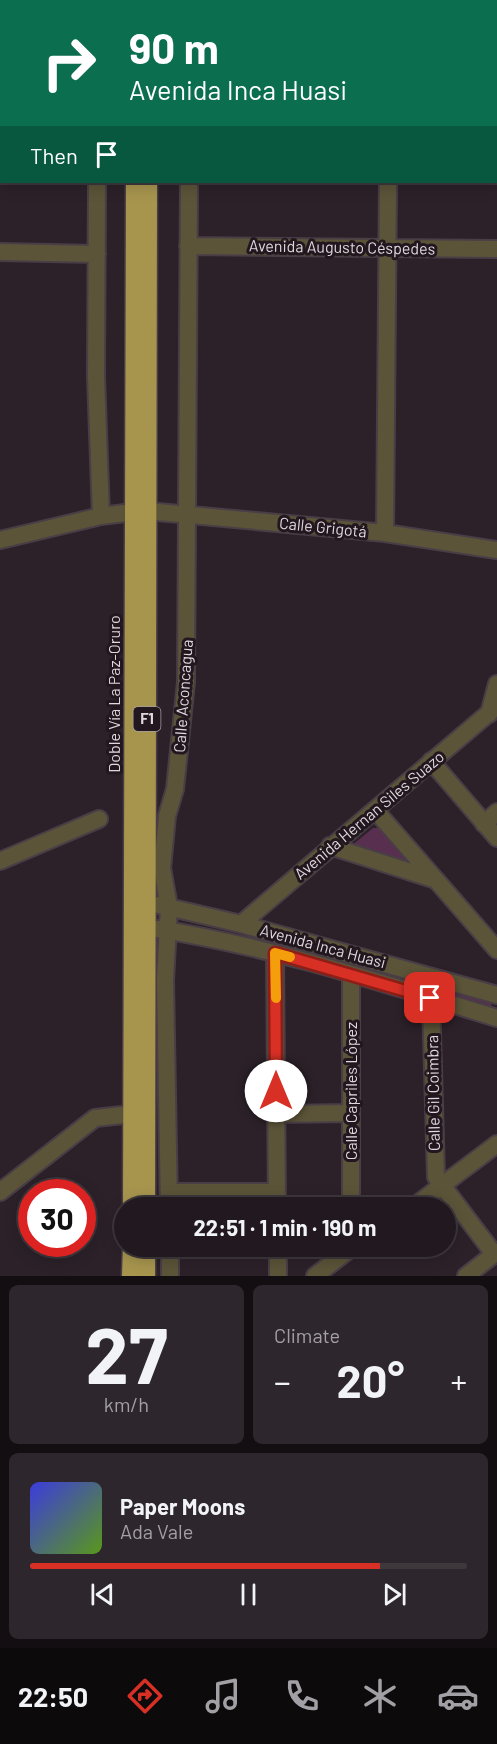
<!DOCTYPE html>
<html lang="en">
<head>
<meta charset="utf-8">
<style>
	:root { --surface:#21191f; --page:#2d262c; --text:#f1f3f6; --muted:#a2a0a4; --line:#3e383d; --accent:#d93025 }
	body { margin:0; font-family:Barlow,sans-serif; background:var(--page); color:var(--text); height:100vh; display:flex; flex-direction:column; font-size:22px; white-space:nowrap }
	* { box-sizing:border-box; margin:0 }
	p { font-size:20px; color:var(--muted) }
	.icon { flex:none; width:33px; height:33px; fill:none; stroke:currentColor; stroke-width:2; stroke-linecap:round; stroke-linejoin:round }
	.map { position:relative; height:1276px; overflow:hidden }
	.panel { display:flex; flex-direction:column; gap:9px; padding:9px; background:#120e11; flex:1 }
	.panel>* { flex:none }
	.guide { position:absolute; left:0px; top:0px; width:498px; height:183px; box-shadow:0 3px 15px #0003,0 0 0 2px var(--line); background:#0b6e4f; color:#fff; overflow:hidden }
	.speed { position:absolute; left:18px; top:1179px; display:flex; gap:12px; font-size:30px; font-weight:700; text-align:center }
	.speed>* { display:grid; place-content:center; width:78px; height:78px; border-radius:50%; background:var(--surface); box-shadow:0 3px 15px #0003,0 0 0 2px var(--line); line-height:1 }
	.speed .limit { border:9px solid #d22; background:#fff; color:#111 }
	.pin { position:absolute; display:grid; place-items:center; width:51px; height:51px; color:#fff; margin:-26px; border-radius:12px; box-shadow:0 3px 9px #0006 }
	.me { position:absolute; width:66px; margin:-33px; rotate:0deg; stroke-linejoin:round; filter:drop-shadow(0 0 4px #0008) }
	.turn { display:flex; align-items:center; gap:21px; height:126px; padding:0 30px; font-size:27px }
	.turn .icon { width:78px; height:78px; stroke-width:2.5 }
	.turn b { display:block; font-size:42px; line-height:51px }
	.then { display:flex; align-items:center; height:57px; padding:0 30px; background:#0003; gap:12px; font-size:22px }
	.big { font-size:45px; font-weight:700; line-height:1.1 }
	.panel .card { flex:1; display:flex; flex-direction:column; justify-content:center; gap:9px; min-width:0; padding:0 21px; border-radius:9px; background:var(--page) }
	.panel .dial { align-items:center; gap:0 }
	.dial b { font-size:78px; line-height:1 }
	.song { display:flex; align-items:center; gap:18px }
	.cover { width:72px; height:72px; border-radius:9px; background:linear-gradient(135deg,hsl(240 70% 55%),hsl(90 70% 35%)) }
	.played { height:6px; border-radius:3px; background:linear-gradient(90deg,var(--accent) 80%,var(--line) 80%) }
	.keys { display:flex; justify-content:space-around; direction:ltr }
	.heat { display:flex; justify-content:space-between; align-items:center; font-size:33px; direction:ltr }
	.panel .tiles { flex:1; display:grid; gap:9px; grid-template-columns:1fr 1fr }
	.card:last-child { grid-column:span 2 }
	.trip { position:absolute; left:114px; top:1197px; width:342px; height:60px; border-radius:30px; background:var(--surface); box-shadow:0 3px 15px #0003,0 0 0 2px var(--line); font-weight:700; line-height:60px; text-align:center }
	.tab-bar { display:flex; height:96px; justify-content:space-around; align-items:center; background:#0d0a0c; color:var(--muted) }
	.tab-bar .icon { width:42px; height:42px }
	.tab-bar .selected { color:var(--accent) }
	.tab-bar b { font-size:27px; color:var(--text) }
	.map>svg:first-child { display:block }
</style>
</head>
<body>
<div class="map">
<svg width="497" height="1276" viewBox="0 0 497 1276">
	<rect width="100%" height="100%" fill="#2c2129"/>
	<!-- green -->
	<path fill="#592f50" d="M 373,828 L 379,828 L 413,865 L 350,847 Z
		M 278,940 L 490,1000 L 492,1007 L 487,1009 L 276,947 L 274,943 Z"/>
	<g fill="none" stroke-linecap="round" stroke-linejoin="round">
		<!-- minor casing -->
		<g stroke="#493e46" stroke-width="20">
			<path id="minor" d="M 409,0 L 410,2
				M 51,2 L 61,0
				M 98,2 L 98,0
				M 191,2 L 191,0
				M 391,2 L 391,0
				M 0,9 L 2,9
				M 496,17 L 497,16
				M 496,100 L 497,100
				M 97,182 L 96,376 L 101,516
				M 188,246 L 497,249
				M 0,252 L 97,254
				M 147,511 L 385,533 L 497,550
				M 385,533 L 388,182
				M 0,540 L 101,516 L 133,512
				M 489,714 L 497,684
				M 431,761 L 497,838
				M 375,810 L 497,950
				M 484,824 L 497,812
				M 330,846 L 436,880
				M 0,861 L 99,819
				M 159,905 L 241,924 L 497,995
				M 241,924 L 497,706
				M 158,929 C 273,947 386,984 497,1018
				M 275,953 L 277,1208
				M 431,998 L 436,1177 L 494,1254
				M 276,1114 L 351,1113
				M 0,1192 L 95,1118 L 132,1114
				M 169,1192 L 277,1192
				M 169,1208 L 165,980 L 169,907 L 162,868 L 167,816 L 175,789 L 186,682 L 189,182
				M 351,1208 L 351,975
				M 412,1208 L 497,1144
				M 170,1246 L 170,1276
				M 278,1246 L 278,1276
				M 315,1276 L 354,1246
				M 466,1276 L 497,1252"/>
		</g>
		<!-- highway casing -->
		<g stroke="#493e46" stroke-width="21">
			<path id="highway" d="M 136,2 L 136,0
				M 149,2 L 149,0
				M 132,1208 L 135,182
				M 146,1208 L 148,182
				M 131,1276 L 132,1246
				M 146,1276 L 146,1246"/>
		</g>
		<!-- minor -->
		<use href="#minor" stroke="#5b5439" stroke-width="16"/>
		<!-- highway -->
		<use href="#highway" stroke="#a7954e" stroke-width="18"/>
	</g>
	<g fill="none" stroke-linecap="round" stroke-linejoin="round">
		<!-- route casing -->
		<g stroke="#8d1f18" stroke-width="15">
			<path id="route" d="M 276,1091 L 275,953 L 430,998"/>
		</g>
		<!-- route -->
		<use href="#route" stroke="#d93025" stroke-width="10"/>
		<!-- slow -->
		<path stroke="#f59e0b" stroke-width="10" d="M 276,998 L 275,953 L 290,957"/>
	</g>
	<g text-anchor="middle" stroke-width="6" stroke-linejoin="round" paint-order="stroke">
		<!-- shield labels -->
		<rect fill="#22171f" stroke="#a69ea4" stroke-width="1.5" x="133.5" y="707" width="27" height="24" rx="4.5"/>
		<g font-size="15" font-weight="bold" fill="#dfd8dd">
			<text x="147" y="724">F1</text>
		</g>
		<!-- street labels -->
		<g font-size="16" fill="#dfd8dd" stroke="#22171f">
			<text transform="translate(342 247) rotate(1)" y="6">Avenida Augusto Céspedes</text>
			<text transform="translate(323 527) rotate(6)" y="6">Calle Grigotá</text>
			<text transform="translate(114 694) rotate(-90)" y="6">Doble Vía La Paz-Oruro</text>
			<text transform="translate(183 696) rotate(-86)" y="6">Calle Aconcagua</text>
			<text transform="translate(369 815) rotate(-40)" y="6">Avenida Hernan Siles Suazo</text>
			<text transform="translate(323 946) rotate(15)" y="6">Avenida Inca Huasi</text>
			<text transform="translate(351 1091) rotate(-90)" y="6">Calle Capriles López</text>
			<text transform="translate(433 1093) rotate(-91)" y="6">Calle Gil Coimbra</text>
		</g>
	</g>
</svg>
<div class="speed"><div class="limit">30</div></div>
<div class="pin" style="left:430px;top:998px;background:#d93025"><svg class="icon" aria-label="arrive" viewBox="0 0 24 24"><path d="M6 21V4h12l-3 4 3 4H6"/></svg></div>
<svg class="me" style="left:276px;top:1091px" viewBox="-20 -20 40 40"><circle r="19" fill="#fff"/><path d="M0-13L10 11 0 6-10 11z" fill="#d93025"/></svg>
<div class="trip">22:51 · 1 min · 190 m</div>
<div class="guide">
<div class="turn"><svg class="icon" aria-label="right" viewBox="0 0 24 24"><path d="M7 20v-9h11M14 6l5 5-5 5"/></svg><div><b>90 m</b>Avenida Inca Huasi</div></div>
<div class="then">Then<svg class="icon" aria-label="arrive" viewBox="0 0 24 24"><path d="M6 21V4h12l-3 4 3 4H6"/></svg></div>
</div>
</div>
<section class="panel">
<div class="tiles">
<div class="card dial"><b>27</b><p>km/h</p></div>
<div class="card"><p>Climate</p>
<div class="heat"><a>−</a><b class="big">20°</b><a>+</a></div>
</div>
<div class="card">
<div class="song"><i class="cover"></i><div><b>Paper Moons</b><p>Ada Vale</p></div></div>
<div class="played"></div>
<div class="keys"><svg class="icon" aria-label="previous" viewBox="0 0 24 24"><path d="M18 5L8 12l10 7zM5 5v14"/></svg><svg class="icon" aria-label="pause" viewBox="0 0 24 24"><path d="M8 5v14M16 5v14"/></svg><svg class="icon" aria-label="next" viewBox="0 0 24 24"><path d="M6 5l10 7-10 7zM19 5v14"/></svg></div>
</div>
</div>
</section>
<nav class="tab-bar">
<b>22:50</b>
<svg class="icon selected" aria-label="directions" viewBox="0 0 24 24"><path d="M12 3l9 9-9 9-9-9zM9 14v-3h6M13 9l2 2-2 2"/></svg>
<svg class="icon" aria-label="music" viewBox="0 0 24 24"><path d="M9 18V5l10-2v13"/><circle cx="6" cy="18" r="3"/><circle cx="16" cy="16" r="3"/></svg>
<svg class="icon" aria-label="phone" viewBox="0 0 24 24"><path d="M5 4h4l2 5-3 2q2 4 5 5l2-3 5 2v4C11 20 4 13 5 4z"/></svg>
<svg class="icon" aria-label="climate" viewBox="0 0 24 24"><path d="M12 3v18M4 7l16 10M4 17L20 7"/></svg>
<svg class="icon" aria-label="car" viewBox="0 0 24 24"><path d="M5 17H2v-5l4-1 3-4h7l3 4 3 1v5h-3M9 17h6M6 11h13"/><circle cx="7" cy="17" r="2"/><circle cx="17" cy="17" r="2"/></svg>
</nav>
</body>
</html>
